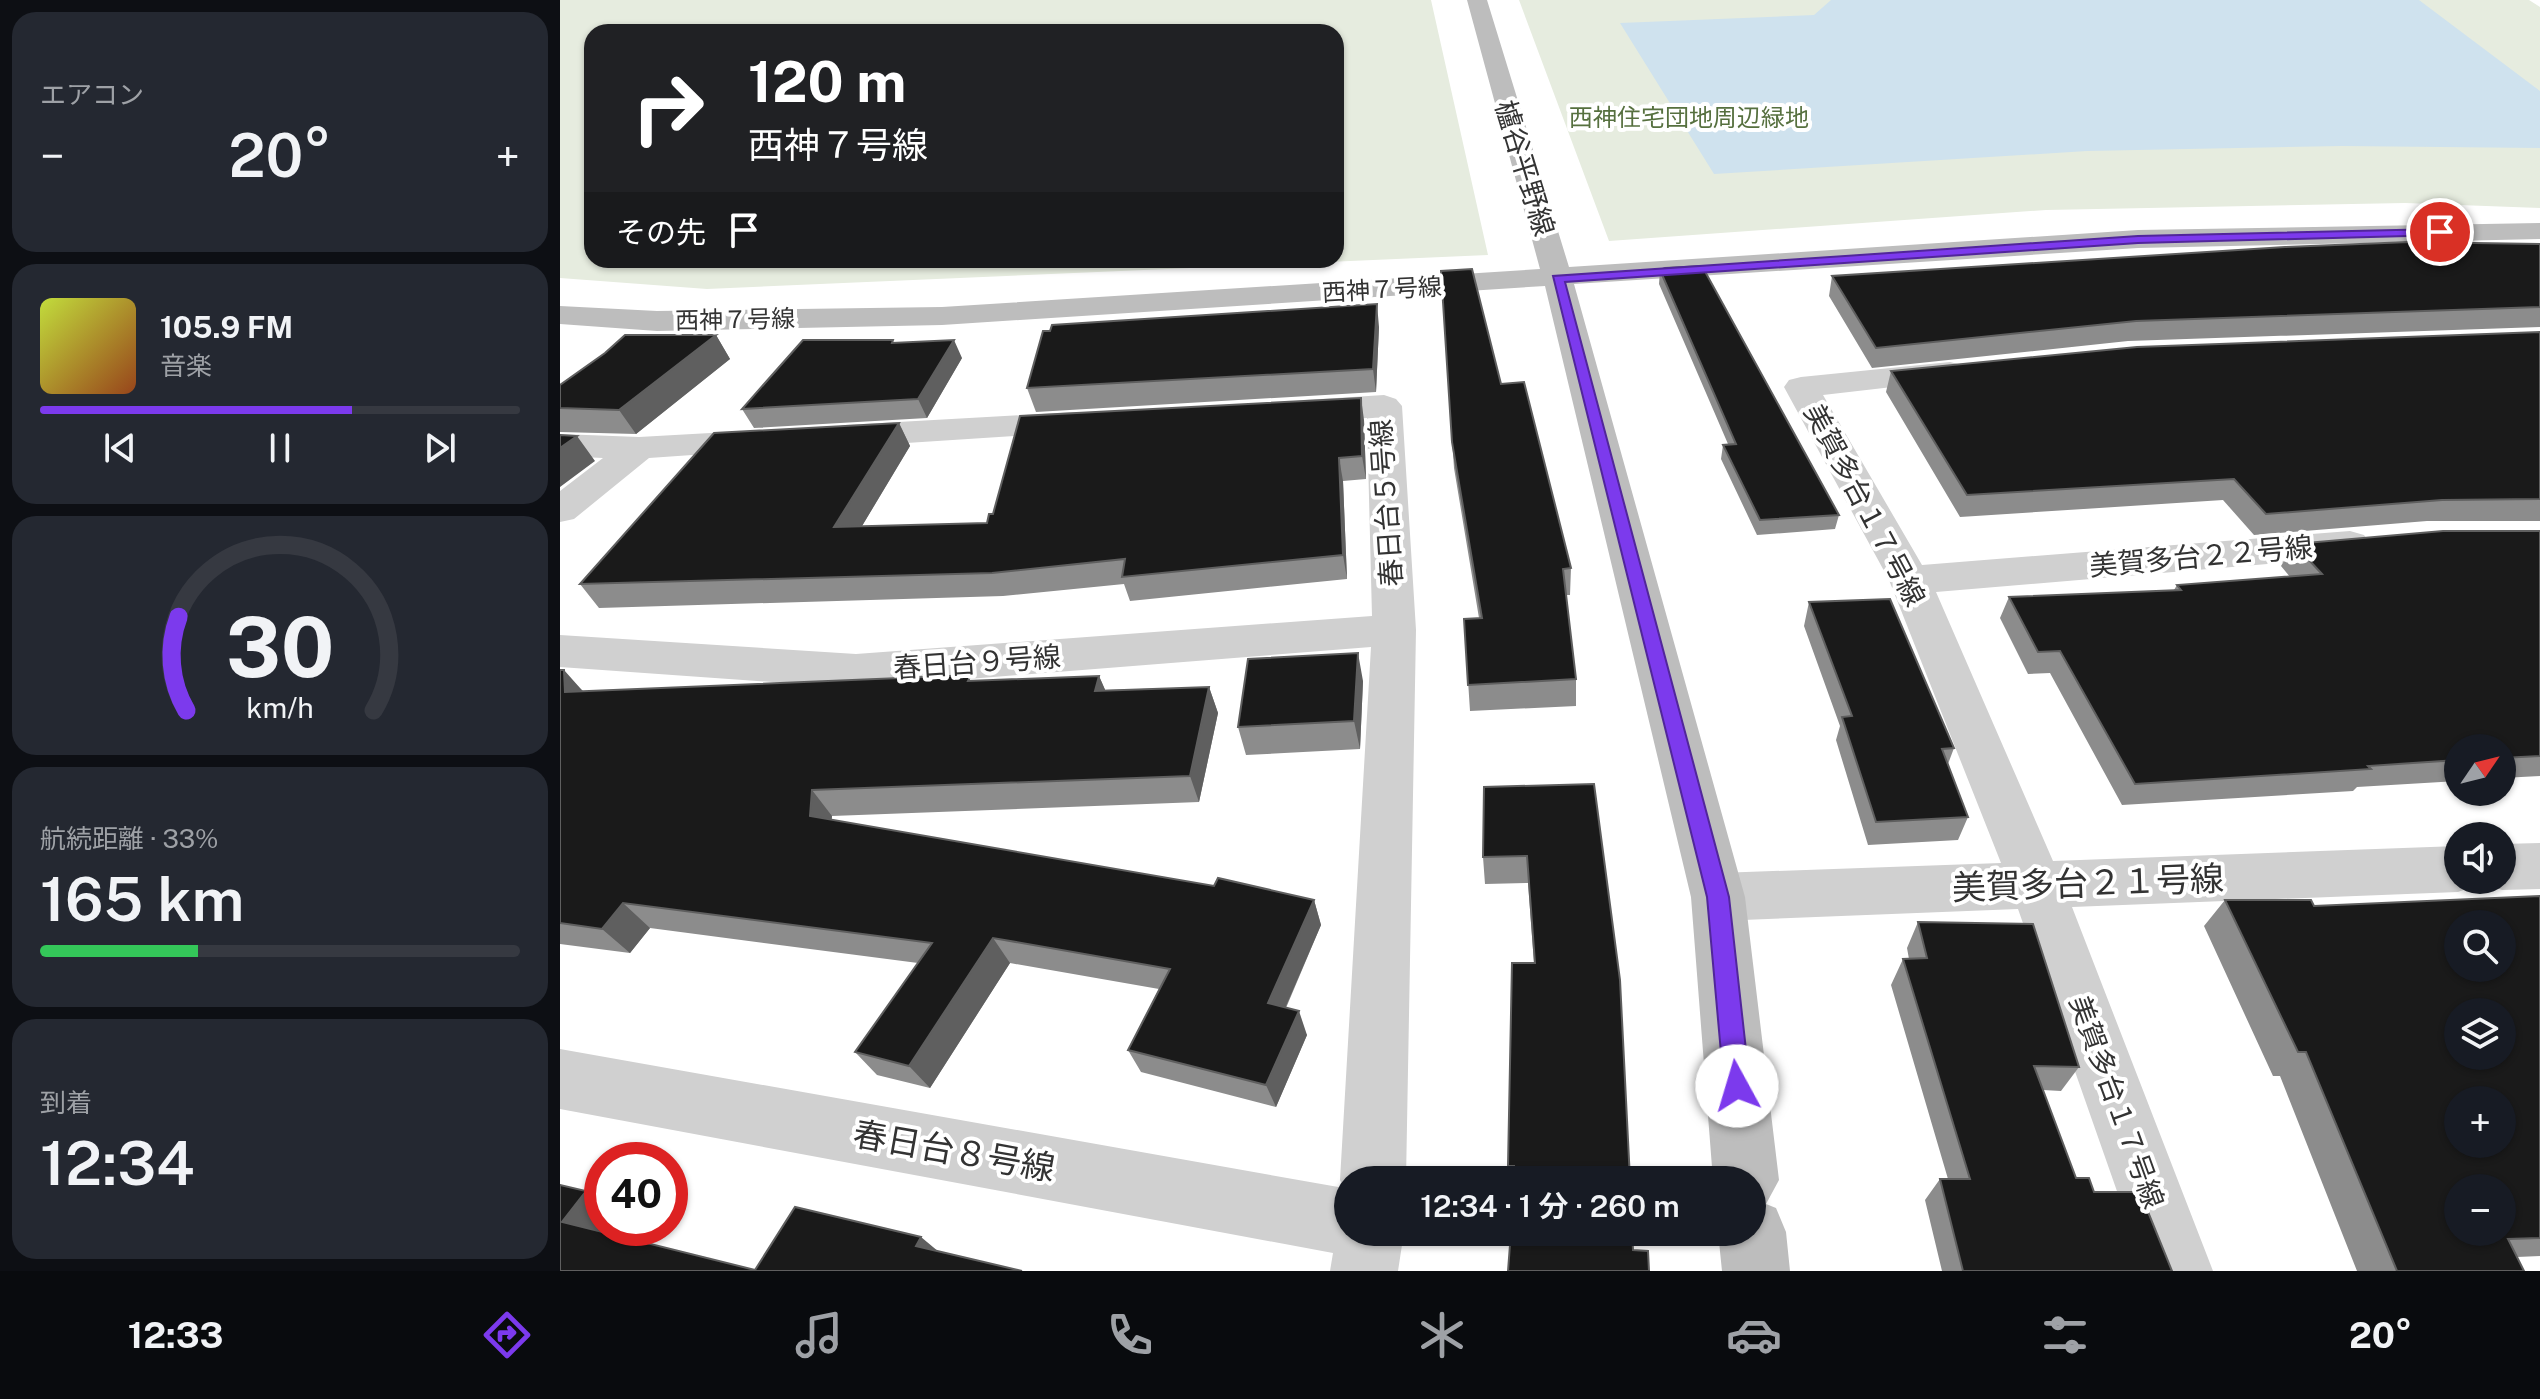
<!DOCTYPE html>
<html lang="ja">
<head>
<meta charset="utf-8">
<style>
	:root { --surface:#171b24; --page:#242831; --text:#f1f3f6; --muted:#9ea1a6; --line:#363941; --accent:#7c3aed }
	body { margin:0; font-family:"Public Sans","Noto Sans JP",sans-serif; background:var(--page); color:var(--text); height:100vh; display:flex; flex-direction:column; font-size:30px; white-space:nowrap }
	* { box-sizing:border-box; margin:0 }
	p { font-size:26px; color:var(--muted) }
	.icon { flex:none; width:44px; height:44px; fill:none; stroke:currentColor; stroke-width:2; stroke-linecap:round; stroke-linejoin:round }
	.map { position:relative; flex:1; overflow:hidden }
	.sheet { display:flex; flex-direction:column; gap:12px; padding:12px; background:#0d0f14; width:560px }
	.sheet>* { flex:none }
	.top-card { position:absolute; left:24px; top:24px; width:760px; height:244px; border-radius:24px; box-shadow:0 2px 6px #0004; background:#202124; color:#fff; overflow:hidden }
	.needle { width:52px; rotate:55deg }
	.buttons { position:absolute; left:1884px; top:734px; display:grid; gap:16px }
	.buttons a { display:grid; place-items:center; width:72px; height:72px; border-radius:50%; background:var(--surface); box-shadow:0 2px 6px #0004; font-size:40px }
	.speed { position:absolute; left:24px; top:1142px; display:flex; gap:16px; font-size:40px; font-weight:700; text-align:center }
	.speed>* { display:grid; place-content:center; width:104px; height:104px; border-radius:50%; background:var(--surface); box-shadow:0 2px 6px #0004; line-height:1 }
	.speed .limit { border:12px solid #d22; background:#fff; color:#111 }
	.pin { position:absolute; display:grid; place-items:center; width:68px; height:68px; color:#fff; margin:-34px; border:4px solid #fff; border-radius:50%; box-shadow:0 2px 8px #0007 }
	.me { position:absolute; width:88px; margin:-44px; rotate:354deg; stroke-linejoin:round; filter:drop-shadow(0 0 6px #0008) }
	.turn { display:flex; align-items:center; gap:28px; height:168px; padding:0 32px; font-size:36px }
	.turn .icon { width:104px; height:104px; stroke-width:2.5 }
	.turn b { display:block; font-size:56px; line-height:68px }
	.then { display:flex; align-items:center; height:76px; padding:0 32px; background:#0003; gap:16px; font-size:30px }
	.big { font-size:60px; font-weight:600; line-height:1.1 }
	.sheet .widget { flex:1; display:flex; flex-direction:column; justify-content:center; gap:12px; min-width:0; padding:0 28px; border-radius:24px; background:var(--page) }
	.sheet .dial { align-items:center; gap:0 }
	.dial svg { height:208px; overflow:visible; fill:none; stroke:var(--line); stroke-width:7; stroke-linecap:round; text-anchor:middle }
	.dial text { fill:var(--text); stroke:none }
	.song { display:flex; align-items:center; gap:24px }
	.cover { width:96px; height:96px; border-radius:12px; background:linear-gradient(135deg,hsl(70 70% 55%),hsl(20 70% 35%)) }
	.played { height:8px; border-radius:4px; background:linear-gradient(90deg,var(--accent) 65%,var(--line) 65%) }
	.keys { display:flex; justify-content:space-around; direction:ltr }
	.heat { display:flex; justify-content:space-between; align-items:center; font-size:44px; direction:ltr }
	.charge { height:12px; border-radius:6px; background:linear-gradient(90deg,#34c759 33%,var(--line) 0) }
	.trip { position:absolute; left:774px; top:1166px; width:432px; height:80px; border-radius:40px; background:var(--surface); box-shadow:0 2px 6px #0004; font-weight:600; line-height:80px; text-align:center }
	.menu { display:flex; height:128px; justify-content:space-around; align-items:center; background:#090b0e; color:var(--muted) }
	.menu .icon { width:56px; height:56px }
	.menu .on { color:var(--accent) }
	.menu b { font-size:36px; color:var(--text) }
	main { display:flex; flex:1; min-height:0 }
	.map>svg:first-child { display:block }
</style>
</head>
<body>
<main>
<section class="sheet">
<div class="widget"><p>エアコン</p>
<div class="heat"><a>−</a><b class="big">20°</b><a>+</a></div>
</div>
<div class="widget">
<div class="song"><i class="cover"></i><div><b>105.9 FM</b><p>音楽</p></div></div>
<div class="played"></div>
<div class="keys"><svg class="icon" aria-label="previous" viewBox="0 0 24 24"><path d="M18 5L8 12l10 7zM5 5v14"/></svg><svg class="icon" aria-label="pause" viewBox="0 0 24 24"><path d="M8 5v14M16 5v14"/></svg><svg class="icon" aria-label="next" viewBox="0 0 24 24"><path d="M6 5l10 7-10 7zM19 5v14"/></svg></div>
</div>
<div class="widget dial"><svg viewBox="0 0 100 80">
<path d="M14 69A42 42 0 1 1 86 69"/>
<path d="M14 69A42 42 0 0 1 11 33" stroke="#7c3aed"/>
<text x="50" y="56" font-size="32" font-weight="700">30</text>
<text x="50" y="72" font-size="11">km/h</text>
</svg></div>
<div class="widget"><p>航続距離 · 33%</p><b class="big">165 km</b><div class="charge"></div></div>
<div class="widget"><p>到着</p><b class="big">12:34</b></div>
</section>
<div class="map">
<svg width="1980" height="1271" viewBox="0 0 1980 1271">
	<rect width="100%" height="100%" fill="#fff"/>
	<!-- green -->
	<path fill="#e6ecdf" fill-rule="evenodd" d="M 0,0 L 871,0 L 928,255 L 147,289 L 0,278 ZM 32,32 L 776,32 L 776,260 L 32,260 Z
		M 959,0 L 1969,0 L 1980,7 L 1980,208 L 1845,203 L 1486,210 L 1049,241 Z"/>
	<!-- water -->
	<path fill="#cfe2ee" d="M 1271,0 L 1859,0 L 1980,91 L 1980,148 L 1782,146 L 1527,151 L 1154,174 L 1060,23 L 1254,15 Z"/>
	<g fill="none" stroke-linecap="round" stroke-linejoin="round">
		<!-- street -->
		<path fill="#d0d0d0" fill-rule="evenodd" d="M 1390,362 L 1402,365 L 1407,372 L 1402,379 L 1263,395 L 1362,565 L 1790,531 L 1804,535 L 1810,544 L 1804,553 L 1790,557 L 1376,592 L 1493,861 L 1898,846 L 1898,880 L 1919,880 L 1917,885 L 1898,892 L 1512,907 L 1653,1271 L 1585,1271 L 1458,909 L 1158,921 L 1139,914 L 1131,897 L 1139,880 L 1158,873 L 1441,863 L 1329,580 L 1224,387 L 1229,380 L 1241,377 Z
			M 824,395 L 836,399 L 842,406 L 856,630 L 846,1180 L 788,1180 L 788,1232 L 844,1232 L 838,1271 L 770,1271 L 773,1253 L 0,1109 L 0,1049 L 784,1188 L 780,1180 L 811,647 L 296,688 L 0,667 L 0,635 L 296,654 L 812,616 L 807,418 L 745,422 L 733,418 L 727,411 L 733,404 L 745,400 Z
			M 516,412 L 529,415 L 534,423 L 529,431 L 285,447 L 272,444 L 267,436 L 272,428 L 285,425 Z
			M 205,430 L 218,433 L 223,441 L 218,449 L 89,458 L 14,519 L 0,522 L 0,491 L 43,458 L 0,456 L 0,434 L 79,437 Z
			M 1980,843 L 1980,889 L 1942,890 L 1923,883 L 1922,880 L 1942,880 L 1942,844 Z"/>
		<!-- secondary -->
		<path fill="#bdbdbd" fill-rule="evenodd" d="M 907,0 L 927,0 L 1009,267 L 1578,230 L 1980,223 L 1980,239 L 1578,248 L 1014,284 L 1185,897 L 1219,1180 L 1206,1204 L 1216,1208 L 1226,1232 L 1230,1271 L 1162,1271 L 1158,1232 L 1192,1232 L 1192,1180 L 1153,1180 L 1131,897 L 985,286 L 382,325 L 97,331 L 0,324 L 0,306 L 97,311 L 382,307 L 980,269 Z"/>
	</g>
	<!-- wall -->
	<path fill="#8c8c8c" d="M 1980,244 L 1980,327 L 1568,341 L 1312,368 L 1269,296 L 1272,276 Z
		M 1100,270 L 1279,515 L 1275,529 L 1197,535 L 1161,459 L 1163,445 L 1168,444 L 1099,284 Z
		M 881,271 L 941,384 L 1011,568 L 1010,595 L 1006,595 L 1016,679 L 1016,706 L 910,711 L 904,619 L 919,618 L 894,468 Z
		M 819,327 L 816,392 L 476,412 L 467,388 Z
		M 1980,332 L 1980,521 L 1867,521 L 1694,535 L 1663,500 L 1400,517 L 1326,392 L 1331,371 Z
		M 156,335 L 170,359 L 76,434 L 0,432 L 0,385 L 45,353 Z
		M 334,342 L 402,358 L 367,418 L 194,428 L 182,409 Z
		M 804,420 L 806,479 L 783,481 L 787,579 L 570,601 L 564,584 L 443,596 L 39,608 L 20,584 L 339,423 L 350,446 L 302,526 L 427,523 Z
		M 1980,531 L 1980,776 L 1942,778 L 1942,748 L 1898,748 L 1898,781 L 1797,787 L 1793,791 L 1562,805 L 1490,673 L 1468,674 L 1440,618 L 1449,597 L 1614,590 L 1617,585 L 1730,577 L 1721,566 L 1734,544 Z
		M 1249,602 L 1394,748 L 1388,764 L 1408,817 L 1398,840 L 1308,845 L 1276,740 L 1280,726 L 1244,626 Z
		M 0,670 L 23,691 L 414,681 L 539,676 L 545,690 L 649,687 L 658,713 L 639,802 L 272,816 L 271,820 L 654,886 L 754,900 L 761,925 L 726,1008 L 747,1035 L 716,1107 L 581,1072 L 568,1050 L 599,989 L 450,963 L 370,1088 L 317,1075 L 295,1052 L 358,963 L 90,928 L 70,953 L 0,944 Z
		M 803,681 L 800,749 L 686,755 L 678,727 Z
		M 1034,784 L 1070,1180 L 949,1180 L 948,1166 L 974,963 L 968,883 L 925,884 L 923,857 Z
		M 1980,896 L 1980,1256 L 1957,1257 L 1964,1271 L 1797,1271 L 1720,1076 L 1713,1076 L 1644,926 L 1665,900 L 1754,906 Z
		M 1358,922 L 1519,1067 L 1501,1091 L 1483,1090 L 1516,1178 L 1534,1192 L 1612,1271 L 1382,1271 L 1365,1200 L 1380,1179 L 1388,1179 L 1331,985 L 1343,959 L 1349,959 L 1347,948 Z"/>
	<!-- shaded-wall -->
	<path fill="#5f5f5f" d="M 817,304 L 819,327 L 816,392 L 813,369 Z
		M 156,335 L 170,359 L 76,434 L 59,410 Z
		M 394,340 L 402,358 L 367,418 L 358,399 Z
		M 801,398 L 804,420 L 806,479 L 802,456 Z
		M 339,423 L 350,446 L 287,551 L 274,527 Z
		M 17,436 L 35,461 L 0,487 L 0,448 Z
		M 779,458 L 783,481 L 787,579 L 783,555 Z
		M 798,653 L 803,681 L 800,749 L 794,721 Z
		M 4,670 L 28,697 L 5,692 Z
		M 539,676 L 551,703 L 535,691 Z
		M 649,687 L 658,713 L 639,802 L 630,776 Z
		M 252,790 L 272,816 L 270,842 L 250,816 Z
		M 754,900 L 761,925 L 717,1027 L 708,1003 Z
		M 63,903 L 90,928 L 70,953 L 42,929 Z
		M 433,938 L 450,963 L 370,1088 L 349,1066 Z
		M 739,1011 L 747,1035 L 716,1107 L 706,1085 Z
		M 26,1191 L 42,1201 L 42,1228 L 50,1228 L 40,1243 L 2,1222 Z
		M 361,1237 L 385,1257 L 356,1246 Z"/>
	<!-- building -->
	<path fill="#1a1a1a" stroke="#5f5f5f" stroke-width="2" fill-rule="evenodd" d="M 1849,242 L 1980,244 L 1980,307 L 1576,321 L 1316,348 L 1272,276 L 1725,247 Z
		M 1142,266 L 1279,515 L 1200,520 L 1163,445 L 1176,444 L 1100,270 L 1105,268 Z
		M 912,269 L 941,384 L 964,382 L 1011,568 L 1003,569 L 1016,679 L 908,685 L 904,619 L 922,618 L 892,442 L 881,271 Z
		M 817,304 L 813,369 L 467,388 L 483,331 L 490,331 L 492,325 Z
		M 1980,332 L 1980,499 L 1882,500 L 1706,514 L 1674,479 L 1407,495 L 1331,371 L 1577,347 Z
		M 65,335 L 156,335 L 59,410 L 0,408 L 0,385 L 45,353 Z
		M 243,340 L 333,340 L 332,343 L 394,340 L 358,399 L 182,409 Z
		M 801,398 L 802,456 L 779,458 L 783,555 L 562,577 L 565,559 L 432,573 L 20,584 L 154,433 L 339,423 L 274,527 L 427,523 L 429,514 L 433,514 L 460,416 Z
		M 0,435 L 17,436 L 0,448 Z
		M 1883,531 L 1980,531 L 1980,756 L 1942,758 L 1942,748 L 1898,748 L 1898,760 L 1808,766 L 1811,769 L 1575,784 L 1500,651 L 1478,652 L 1449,597 L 1621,590 L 1617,585 L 1762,574 L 1734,544 Z
		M 1330,599 L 1394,748 L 1382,749 L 1408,817 L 1316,822 L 1282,717 L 1292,716 L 1249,602 Z
		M 798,653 L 794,721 L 678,727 L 688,659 Z
		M 0,670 L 4,670 L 5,692 L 411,675 L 408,681 L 539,676 L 535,691 L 649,687 L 630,776 L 252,790 L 250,816 L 654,886 L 658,878 L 754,900 L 708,1003 L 739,1011 L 706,1085 L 568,1050 L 610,969 L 433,938 L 349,1066 L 295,1052 L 372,943 L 63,903 L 42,929 L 0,923 Z
		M 1034,784 L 1060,980 L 1070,1180 L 953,1180 L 954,1166 L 948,1166 L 952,963 L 975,963 L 967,856 L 923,857 L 924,787 Z
		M 1980,896 L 1980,1238 L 1948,1239 L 1964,1271 L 1837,1271 L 1746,1052 L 1738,1052 L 1665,900 L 1751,900 L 1754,906 ZM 1898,924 L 1942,924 L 1942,968 L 1898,968 ZM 1898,1012 L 1942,1012 L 1942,1056 L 1898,1056 ZM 1898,1100 L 1942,1100 L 1942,1144 L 1898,1144 ZM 1898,1188 L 1942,1188 L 1942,1232 L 1898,1232 Z
		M 1358,922 L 1473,924 L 1519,1067 L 1474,1066 L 1516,1178 L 1529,1178 L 1534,1192 L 1580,1192 L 1612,1271 L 1403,1271 L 1380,1179 L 1410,1179 L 1343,959 L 1367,958 Z
		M 0,1185 L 26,1191 L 2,1222 L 195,1270 L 235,1207 L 361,1237 L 356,1246 L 462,1271 L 0,1271 Z
		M 951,1232 L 1072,1232 L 1073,1250 L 1088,1251 L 1089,1271 L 948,1271 Z"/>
	<!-- route -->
	<path fill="#7c3aed" stroke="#51269a" stroke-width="2" d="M 1880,229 L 1886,232 L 1885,235 L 1578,243 L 1005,282 L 1169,897 L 1190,1086 L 1186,1095 L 1177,1098 L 1168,1095 L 1164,1086 L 1147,897 L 993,276 L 1578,236 Z"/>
	<g text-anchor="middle" stroke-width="8" stroke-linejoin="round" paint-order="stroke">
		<!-- far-park labels -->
		<g font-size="24" fill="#56703f" stroke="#fff">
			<text x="1129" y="126">西神住宅団地周辺緑地</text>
		</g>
		<!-- far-street labels -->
		<g font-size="24" fill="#333" stroke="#fff">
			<text transform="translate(822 290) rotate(-3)" y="8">西神７号線</text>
			<text transform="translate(175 320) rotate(-1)" y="8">西神７号線</text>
		</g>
		<!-- street labels -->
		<g font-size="28" fill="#333" stroke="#fff">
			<text transform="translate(965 168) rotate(73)" y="10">櫨谷平野線</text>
			<text transform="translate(826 503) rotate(-94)" y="10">春日台５号線</text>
			<text transform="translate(1305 505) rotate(62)" y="10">美賀多台１７号線</text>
			<text transform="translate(1641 556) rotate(-5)" y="10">美賀多台２２号線</text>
			<text transform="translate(417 662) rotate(-4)" y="10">春日台９号線</text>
			<text transform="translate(1557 1102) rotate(70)" y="10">美賀多台１７号線</text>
		</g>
		<!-- near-street labels -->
		<g font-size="34" fill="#333" stroke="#fff">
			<text transform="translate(1528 883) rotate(-2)" y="12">美賀多台２１号線</text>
			<text transform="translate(394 1151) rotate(10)" y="12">春日台８号線</text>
		</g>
	</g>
</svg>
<div class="buttons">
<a><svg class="needle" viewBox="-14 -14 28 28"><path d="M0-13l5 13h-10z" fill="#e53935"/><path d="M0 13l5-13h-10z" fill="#9ea1a6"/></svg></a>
<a><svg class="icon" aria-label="sound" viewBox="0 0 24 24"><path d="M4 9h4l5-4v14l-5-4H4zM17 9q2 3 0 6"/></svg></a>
<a><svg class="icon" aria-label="search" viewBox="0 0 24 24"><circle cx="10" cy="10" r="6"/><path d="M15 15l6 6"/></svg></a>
<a><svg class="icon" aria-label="layers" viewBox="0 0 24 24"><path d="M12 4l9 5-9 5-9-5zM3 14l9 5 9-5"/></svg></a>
<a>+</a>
<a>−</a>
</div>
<div class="speed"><div class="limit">40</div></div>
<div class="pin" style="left:1880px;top:232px;background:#d93025"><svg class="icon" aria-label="arrive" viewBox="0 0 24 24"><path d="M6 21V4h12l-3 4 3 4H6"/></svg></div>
<svg class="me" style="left:1177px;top:1086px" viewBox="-20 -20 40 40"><circle r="19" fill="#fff"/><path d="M0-13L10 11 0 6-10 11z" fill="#7c3aed"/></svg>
<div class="trip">12:34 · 1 分 · 260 m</div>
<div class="top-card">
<div class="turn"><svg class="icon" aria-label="right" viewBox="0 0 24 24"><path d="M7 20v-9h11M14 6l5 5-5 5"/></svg><div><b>120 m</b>西神７号線</div></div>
<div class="then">その先<svg class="icon" aria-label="arrive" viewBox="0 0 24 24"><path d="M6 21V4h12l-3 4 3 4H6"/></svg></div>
</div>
</div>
</main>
<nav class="menu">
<b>12:33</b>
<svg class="icon on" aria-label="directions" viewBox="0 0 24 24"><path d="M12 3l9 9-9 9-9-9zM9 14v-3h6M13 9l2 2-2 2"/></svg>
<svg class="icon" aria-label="music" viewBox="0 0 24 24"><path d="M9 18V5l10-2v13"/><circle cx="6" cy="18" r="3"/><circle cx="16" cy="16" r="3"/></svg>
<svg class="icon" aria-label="phone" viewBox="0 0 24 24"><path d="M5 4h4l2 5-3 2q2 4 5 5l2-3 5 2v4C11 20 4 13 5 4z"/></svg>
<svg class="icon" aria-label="climate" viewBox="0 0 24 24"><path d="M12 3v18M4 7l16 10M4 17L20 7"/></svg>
<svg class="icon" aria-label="car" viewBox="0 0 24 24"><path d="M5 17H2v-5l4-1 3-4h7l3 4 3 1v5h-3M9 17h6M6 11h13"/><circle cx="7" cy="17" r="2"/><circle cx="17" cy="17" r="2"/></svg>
<svg class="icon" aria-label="filters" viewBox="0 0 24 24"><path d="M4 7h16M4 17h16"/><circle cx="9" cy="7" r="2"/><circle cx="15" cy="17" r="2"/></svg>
<b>20°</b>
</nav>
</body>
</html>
